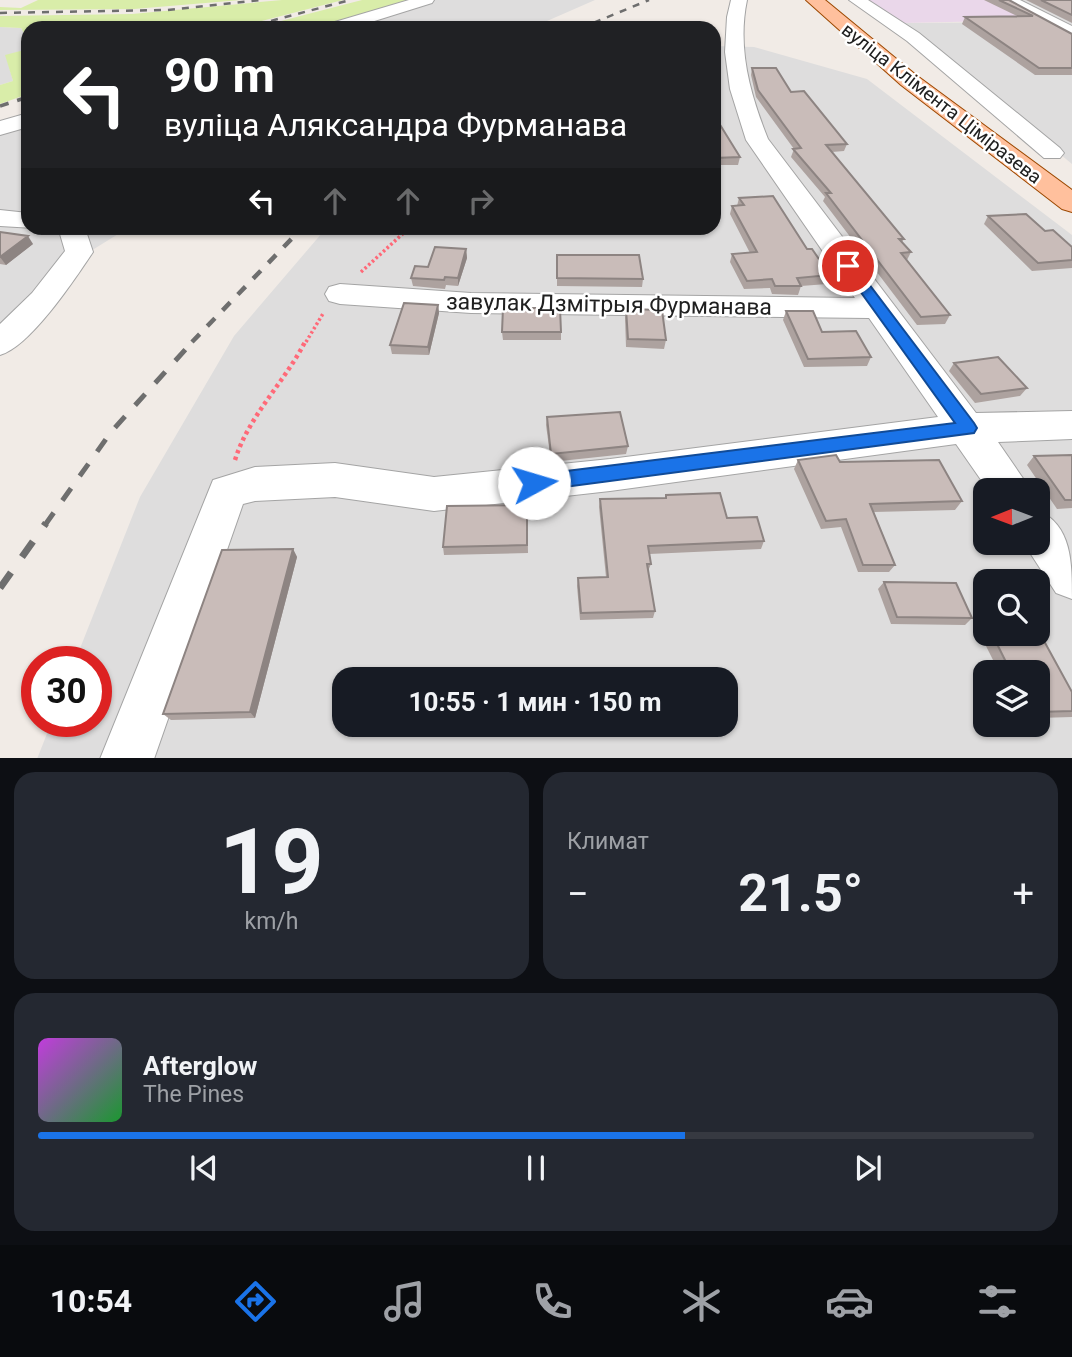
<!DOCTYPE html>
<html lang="ru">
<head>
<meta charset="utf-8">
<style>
	:root { --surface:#171b24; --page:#242831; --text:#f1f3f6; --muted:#9ea1a6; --line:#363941; --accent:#1a73e8 }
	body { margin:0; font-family:Roboto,sans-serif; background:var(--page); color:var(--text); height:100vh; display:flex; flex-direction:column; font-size:26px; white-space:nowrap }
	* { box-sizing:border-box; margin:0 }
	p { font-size:23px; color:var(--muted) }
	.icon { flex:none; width:38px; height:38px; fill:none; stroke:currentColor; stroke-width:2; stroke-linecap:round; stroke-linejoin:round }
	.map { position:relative; height:758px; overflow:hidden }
	.drawer { display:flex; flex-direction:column; gap:14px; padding:14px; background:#0d0f14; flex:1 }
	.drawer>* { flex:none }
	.top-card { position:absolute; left:21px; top:21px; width:700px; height:214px; border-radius:21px; box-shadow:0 2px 5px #0004; background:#202124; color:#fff; overflow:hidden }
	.needle { width:46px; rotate:269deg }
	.controls { position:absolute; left:973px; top:478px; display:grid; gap:14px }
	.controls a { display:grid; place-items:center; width:77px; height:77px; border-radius:14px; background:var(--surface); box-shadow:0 2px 5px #0004; font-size:35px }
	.speed { position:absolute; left:21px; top:646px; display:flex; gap:14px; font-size:35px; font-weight:700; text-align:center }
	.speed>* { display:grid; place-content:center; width:91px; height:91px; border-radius:50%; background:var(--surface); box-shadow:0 2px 5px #0004; line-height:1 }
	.speed .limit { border:10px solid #d22; background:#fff; color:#111 }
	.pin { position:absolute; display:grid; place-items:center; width:60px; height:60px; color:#fff; margin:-30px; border:4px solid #fff; border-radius:50%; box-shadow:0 2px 7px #0007 }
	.me { position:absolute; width:77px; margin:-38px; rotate:84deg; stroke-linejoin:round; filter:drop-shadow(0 0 5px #0008) }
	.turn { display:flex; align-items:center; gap:24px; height:147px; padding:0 28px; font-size:32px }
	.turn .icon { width:91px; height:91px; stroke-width:2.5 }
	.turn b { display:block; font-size:49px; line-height:60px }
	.lanes { display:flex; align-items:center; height:66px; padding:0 28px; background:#0003; justify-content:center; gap:35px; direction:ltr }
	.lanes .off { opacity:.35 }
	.big { font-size:52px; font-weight:700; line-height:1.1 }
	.drawer .widget { flex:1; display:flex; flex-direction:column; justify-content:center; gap:10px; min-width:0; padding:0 24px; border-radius:21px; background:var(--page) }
	.drawer .dial { align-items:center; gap:0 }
	.dial b { font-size:91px; line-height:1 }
	.song { display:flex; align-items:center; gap:21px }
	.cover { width:84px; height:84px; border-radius:10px; background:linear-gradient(135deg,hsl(290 70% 55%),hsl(130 70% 35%)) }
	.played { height:7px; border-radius:4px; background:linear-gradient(90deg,var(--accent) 65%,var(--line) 65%) }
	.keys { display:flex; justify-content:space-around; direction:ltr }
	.heat { display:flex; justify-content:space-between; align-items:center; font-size:38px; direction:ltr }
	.drawer .tiles { flex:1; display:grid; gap:14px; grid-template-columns:1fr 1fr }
	.widget:last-child { grid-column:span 2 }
	.trip { position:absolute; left:332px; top:667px; width:406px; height:70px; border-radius:21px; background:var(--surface); box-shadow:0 2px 5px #0004; font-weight:700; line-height:70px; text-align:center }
	.tabs { display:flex; height:112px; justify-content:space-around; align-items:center; background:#090b0e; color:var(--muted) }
	.tabs .icon { width:49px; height:49px }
	.tabs .on { color:var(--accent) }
	.tabs b { font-size:32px; color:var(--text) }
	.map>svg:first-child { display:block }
</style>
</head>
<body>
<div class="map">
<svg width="1072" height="759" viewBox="0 0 1072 759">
	<rect width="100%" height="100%" fill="#f1ebe6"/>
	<!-- residential -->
	<path fill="#dedddd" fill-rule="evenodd" d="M 419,0 L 595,0 L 531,28 L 322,28 Z
		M 1011,0 L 1072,0 L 1072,164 L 902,23 L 1039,22 Z
		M 0,27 L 21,28 L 28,40 L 28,49 L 6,56 L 13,81 L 0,85 Z
		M 714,46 L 754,47 L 867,79 L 1072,235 L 1072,758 L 37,759 L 52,721 L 96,721 L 96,662 L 75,661 L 140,497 L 234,336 L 322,233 L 329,228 L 714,228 ZM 985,490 L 1038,490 L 1038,542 L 985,542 ZM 985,581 L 1038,581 L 1038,634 L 985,634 ZM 985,672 L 1038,672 L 1038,724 L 985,724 ZM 345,679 L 726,679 L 726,724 L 345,724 Z
		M 28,113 L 28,228 L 128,228 L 68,265 L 0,326 L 0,121 Z"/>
	<!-- industrial -->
	<path fill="#ead7ea" d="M 866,0 L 997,0 L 1038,20 L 902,23 Z"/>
	<!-- grass -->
	<path fill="#d9eda9" d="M 38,0 L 241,0 L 134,9 L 0,10 L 0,7 L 21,8 Z
		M 282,0 L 343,0 L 235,28 L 28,28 L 28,40 L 21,28 L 0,27 L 0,16 L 132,14 Z
		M 362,0 L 414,0 L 323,28 L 254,28 Z
		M 28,49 L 28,94 L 0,104 L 0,85 L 13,81 L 5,55 Z"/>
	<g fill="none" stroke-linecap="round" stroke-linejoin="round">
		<!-- minor casing -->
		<g stroke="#a4a4a4" stroke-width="2">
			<path id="minor" d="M 409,0 L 434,0 L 432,3 L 352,28 L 325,28 L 328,24 Z
				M 731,0 L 747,0 C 737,48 750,94 768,139 L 976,413 L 1072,411 L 1072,439 L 998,442 L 1031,490 L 988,490 L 956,444 L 610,491 L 434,511 L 335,497 L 255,501 L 243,504 L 154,759 L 100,759 L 213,480 L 255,467 L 335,463 L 434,477 L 610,459 L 938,417 L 869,318 L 471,313 L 340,304 L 329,301 L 325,294 L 329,287 L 340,284 L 471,293 L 855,298 L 746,140 L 730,89 L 725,52 L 727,17 Z
				M 849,0 L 868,0 L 919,33 L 1060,148 L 1064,153 L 1060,158 L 1044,158 L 907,41 Z
				M 1000,0 L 1020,0 L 1072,26 L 1072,38 Z
				M 28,113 L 28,127 L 0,135 L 0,121 Z
				M 0,210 L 28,213 L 28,228 L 34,228 L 0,226 Z
				M 55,228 L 85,228 L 93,252 C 75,279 30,347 0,355 L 0,324 L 32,293 L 65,251 L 60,234 Z
				M 1038,510 C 1072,526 1072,562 1072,599 L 1056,593 L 1023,542 L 1038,542 Z"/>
		</g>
		<!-- major casing -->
		<g stroke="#9c4800" stroke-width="2">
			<path id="major" d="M 806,0 L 825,0 L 916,75 L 1072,190 L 1072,212 L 1062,209 L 901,85 Z"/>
		</g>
		<!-- path-far1 -->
		<path stroke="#ff6978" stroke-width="3.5" stroke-dasharray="2.5 2.5" stroke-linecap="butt" d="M 361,272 L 409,228
			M 306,342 L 324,312"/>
		<!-- path -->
		<path stroke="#ff6978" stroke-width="4.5" stroke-dasharray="3.5 3.5" stroke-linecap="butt" d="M 235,460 C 249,415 285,382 306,340"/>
		<!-- minor -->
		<use href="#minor" fill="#fff" fill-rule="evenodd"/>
		<!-- major -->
		<use href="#major" fill="#ffc09d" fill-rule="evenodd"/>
		<!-- rail-far4 -->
		<path stroke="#6e6e6e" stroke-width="2.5" stroke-dasharray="7 7" stroke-linecap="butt" d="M 0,13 L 167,10 L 260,0
			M 244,28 L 350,0
			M 581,28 L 649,0"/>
		<!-- rail-far3 -->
		<path stroke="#6e6e6e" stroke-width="3.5" stroke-dasharray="9 9" stroke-linecap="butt" d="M 0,106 L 28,97"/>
		<!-- rail-far2 -->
		<path stroke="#6e6e6e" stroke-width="4.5" stroke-dasharray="11 11" stroke-linecap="butt" d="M 192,342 L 302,228"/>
		<!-- rail-far1 -->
		<path stroke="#6e6e6e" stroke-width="5" stroke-dasharray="15 15" stroke-linecap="butt" d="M 45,525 L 111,432 L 194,340"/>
		<!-- rail -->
		<path stroke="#6e6e6e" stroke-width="7" stroke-dasharray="19 19" stroke-linecap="butt" d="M 0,588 L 46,523"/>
	</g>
	<!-- wall -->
	<path fill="#ada29f" d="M 984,0 L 1009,0 L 1072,34 L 1072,75 L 1035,75 L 962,24 L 965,17 L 1017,16 Z
		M 1026,0 L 1072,0 L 1072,23 Z
		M 752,68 L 791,92 L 847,144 L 844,151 L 832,152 L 904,239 L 902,242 L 911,252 L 907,260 L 950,315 L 945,324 L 917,325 L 823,201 L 825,197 L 791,157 L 794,149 L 756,97 L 751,75 Z
		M 714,115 L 740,157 L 738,165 L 714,165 Z
		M 739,198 L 807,249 L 830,275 L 827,284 L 801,286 L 798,295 L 772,294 L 770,288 L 744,289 L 730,262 L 732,254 L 750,253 L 730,214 L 732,206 L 737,206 Z
		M 988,216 L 1045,231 L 1072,247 L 1072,268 L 1032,271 L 984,224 Z
		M 0,232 L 33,244 L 6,265 L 0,264 Z
		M 466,249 L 467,258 L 458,286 L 446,285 L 445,289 L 413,286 L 411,278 L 428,267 Z
		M 557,255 L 643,279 L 642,287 L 557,286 Z
		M 438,305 L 439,313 L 429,355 L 392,354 L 390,345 Z
		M 626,309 L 666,340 L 664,349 L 626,347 L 625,318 Z
		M 786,311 L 822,332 L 871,357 L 867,366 L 804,367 L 783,320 Z
		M 502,332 L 561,332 L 561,340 L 503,340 Z
		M 954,363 L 1027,388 L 1020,396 L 975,403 L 949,371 Z
		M 547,417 L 628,446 L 626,454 L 551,462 L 546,425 Z
		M 1072,455 L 1072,508 L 1057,509 L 1027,465 L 1034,456 Z
		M 798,460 L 840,462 L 962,501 L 955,510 L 874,512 L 895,565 L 889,572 L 858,572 L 841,527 L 821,529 L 794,469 Z
		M 666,495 L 727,518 L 764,541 L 761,549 L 649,554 L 651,564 L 648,571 L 655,611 L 653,618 L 580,620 L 577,586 L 578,578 L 606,577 L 599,507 L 600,499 L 665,498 Z
		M 527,505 L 528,553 L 444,555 L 443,547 Z
		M 293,549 L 297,557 L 255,718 L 171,720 L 163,714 Z
		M 884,582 L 972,618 L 965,625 L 891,624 L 878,589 Z
		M 985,626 L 985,634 L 1038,634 L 1072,692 L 1072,717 L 1038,718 L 1038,672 L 999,672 L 979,632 Z"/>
	<!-- shaded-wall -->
	<path fill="#8d8482" d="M 28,236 L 33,244 L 6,265 L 0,257 Z
		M 466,249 L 467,258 L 458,286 L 458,278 Z
		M 438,305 L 439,313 L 429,355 L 428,347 Z
		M 293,549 L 297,557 L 255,718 L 250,712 Z"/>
	<!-- building -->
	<path fill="#c9bcb9" stroke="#8d8482" stroke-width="2" d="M 999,0 L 1009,0 L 1072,34 L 1072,68 L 1039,68 L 965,17 L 1033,16 Z
		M 1041,0 L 1072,0 L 1072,15 Z
		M 752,68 L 776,68 L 791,92 L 804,91 L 847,144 L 826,145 L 904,239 L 899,239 L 911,252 L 901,253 L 950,315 L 921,317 L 826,193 L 831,193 L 793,149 L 801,148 L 758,90 Z
		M 714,115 L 740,157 L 714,158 Z
		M 773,196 L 807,249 L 812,249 L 830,275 L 797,278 L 801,286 L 775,286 L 772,279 L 747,281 L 732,254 L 757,252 L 732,206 L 744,205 L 739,198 Z
		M 1026,214 L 1045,231 L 1053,230 L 1072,247 L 1072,260 L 1038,263 L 988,216 Z
		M 0,232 L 28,236 L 0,257 Z
		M 435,247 L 466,249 L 458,278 L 445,277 L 444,280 L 411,278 L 415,266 L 428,267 Z
		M 557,255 L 639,255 L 643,279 L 557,278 Z
		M 404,303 L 438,305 L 428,347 L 390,345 Z
		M 503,308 L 560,308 L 561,332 L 502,332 Z
		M 626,309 L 662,310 L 666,340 L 628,339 Z
		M 786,311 L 813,311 L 822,332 L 856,331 L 871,357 L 808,359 Z
		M 998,357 L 1027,388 L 981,394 L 954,363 Z
		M 620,412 L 628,446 L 551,454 L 547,417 Z
		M 836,455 L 840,462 L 939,460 L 962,501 L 870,504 L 895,565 L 863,565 L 846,519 L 826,521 L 798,460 Z
		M 1072,455 L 1072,500 L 1065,500 L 1034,456 Z
		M 720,493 L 727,518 L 757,517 L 764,541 L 648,546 L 651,564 L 647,564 L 655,611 L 581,613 L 578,578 L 608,577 L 600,499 L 666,498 L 666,495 Z
		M 527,505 L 527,545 L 443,547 L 447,506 Z
		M 293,549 L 250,712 L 163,714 L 222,550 Z
		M 884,582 L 956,583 L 972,618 L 897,617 Z
		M 1038,630 L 1072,692 L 1072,711 L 1038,712 L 1038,672 L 1011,672 L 992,634 L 1038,634 Z"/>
	<!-- route -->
	<path fill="#1a73e8" stroke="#114b97" stroke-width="2" d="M 848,262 L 853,263 L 974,423 L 977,428 L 974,433 L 534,491 L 528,488 L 525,483 L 528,478 L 534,475 L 955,423 L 842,266 Z"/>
	<g text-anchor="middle" stroke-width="5" stroke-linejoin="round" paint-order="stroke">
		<!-- far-street labels -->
		<g font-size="19" fill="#202020" stroke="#fff">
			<text transform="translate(942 103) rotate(38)" y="7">вуліца Клімента Ціміразева</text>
		</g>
		<!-- street labels -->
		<g font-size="23" fill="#202020" stroke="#fff">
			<text transform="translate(609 304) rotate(1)" y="8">завулак Дзмітрыя Фурманава</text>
		</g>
	</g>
</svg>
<div class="controls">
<a><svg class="needle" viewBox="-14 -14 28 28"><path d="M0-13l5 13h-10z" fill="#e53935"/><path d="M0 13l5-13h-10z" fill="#9ea1a6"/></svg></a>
<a><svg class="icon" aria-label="search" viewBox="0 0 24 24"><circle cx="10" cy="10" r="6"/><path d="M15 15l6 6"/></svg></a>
<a><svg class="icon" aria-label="layers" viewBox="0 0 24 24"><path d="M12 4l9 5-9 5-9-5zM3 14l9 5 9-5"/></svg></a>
</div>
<div class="speed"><div class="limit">30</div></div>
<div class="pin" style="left:848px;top:266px;background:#d93025"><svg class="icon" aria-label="arrive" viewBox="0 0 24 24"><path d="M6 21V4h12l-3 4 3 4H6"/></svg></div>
<svg class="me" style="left:534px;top:483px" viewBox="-20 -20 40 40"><circle r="19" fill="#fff"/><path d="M0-13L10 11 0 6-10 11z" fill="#1a73e8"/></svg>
<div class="trip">10:55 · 1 мин · 150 m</div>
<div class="top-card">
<div class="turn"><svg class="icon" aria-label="left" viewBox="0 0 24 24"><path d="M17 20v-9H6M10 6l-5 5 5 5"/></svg><div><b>90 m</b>вуліца Аляксандра Фурманава</div></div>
<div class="lanes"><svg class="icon" aria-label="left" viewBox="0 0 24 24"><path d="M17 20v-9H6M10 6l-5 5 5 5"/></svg><svg class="icon off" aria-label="ahead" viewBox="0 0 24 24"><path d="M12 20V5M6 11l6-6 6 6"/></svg><svg class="icon off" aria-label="ahead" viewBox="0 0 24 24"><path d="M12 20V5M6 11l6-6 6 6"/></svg><svg class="icon off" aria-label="right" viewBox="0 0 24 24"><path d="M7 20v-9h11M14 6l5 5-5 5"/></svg></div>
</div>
</div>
<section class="drawer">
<div class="tiles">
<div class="widget dial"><b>19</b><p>km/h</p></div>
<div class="widget"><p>Климат</p>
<div class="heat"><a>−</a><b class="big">21.5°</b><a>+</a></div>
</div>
<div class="widget">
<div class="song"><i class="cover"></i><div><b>Afterglow</b><p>The Pines</p></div></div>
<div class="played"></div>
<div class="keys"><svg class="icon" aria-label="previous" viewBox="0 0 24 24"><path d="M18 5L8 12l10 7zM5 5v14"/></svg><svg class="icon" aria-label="pause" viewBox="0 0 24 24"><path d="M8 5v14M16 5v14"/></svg><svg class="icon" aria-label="next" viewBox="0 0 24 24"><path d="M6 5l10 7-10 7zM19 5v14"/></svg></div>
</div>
</div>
</section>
<nav class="tabs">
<b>10:54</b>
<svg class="icon on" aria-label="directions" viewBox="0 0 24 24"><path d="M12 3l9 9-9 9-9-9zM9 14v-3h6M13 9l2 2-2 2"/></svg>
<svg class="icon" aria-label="music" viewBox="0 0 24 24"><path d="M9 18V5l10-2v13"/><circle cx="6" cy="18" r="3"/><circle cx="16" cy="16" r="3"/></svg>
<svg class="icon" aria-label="phone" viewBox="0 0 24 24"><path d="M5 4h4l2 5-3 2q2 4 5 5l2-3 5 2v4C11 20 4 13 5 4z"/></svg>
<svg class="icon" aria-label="climate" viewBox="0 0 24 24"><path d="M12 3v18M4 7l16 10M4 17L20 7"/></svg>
<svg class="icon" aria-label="car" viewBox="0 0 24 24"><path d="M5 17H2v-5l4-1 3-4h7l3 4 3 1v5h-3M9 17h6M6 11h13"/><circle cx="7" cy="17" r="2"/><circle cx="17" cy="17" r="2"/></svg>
<svg class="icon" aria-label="filters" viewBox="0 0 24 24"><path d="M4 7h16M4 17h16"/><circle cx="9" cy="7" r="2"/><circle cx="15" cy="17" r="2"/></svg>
</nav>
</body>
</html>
